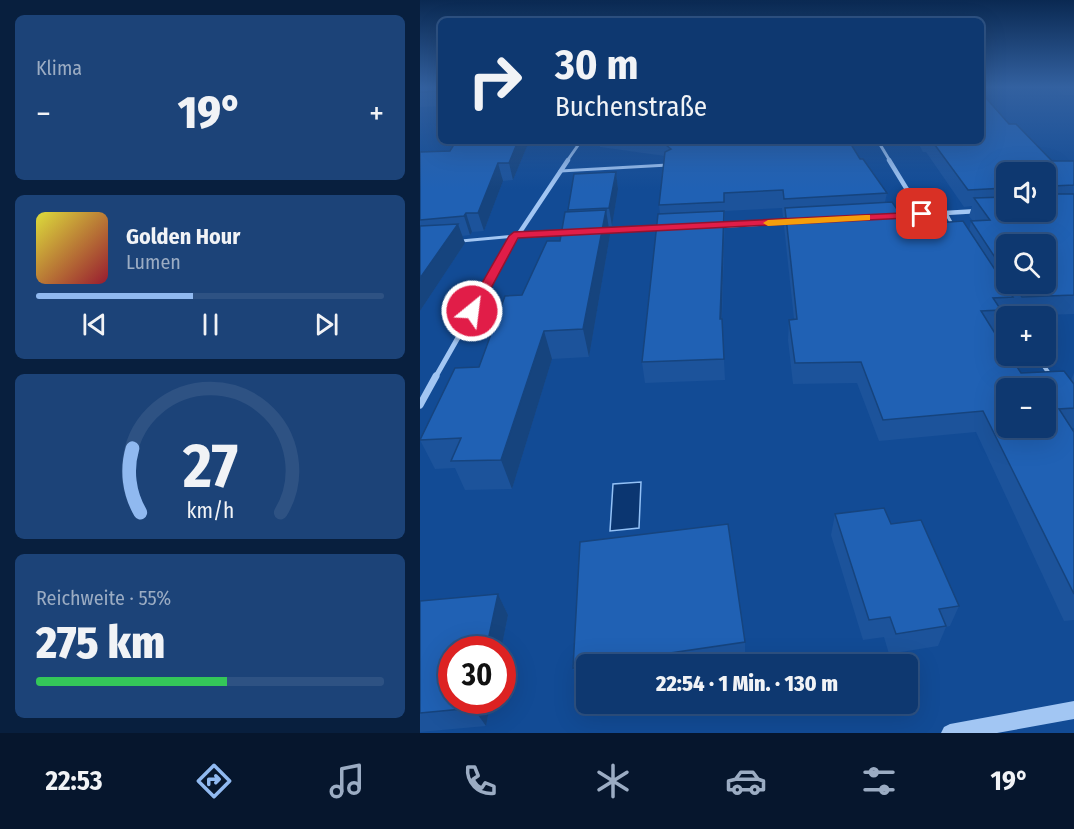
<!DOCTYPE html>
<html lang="de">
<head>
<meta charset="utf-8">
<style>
	:root { --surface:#0e3870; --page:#1c4378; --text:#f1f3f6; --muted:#9bacc3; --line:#2e5283; --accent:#90b9f0 }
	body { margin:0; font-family:"Fira Sans Condensed",sans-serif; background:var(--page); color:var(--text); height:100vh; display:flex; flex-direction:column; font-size:22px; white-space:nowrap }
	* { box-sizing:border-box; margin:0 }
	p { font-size:20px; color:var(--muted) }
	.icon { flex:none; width:33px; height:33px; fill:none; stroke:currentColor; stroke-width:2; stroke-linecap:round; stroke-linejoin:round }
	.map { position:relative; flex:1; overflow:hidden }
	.side { display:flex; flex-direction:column; gap:15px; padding:15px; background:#081f3e; width:420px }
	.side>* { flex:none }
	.top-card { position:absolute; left:18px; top:18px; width:546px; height:126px; border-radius:9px; box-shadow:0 6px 24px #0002,0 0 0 2px var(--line); background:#0e3870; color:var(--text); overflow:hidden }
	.fabs { position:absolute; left:576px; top:162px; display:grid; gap:12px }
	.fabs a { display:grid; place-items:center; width:60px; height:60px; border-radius:9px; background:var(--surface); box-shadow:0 6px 24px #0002,0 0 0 2px var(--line); font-size:30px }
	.speed { position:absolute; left:18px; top:636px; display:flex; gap:12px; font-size:30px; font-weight:700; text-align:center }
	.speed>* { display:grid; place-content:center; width:78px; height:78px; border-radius:50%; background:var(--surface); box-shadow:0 6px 24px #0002,0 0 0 2px var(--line); line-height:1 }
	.speed .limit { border:9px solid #d22; background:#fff; color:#111 }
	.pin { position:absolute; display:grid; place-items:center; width:51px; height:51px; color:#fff; margin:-26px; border-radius:12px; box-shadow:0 3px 9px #0006 }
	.me { position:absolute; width:66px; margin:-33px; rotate:29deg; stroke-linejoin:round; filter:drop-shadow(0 0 4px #0008) }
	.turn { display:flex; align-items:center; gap:21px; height:126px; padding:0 18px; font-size:27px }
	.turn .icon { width:78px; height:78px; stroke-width:2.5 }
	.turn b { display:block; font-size:42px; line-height:51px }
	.big { font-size:45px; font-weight:800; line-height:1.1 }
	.side .widget { flex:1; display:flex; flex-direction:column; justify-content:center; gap:9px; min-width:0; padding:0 21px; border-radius:9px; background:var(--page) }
	.side .dial { align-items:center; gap:0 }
	.dial svg { height:156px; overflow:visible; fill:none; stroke:var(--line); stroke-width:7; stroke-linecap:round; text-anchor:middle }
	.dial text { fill:var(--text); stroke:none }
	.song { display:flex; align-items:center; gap:18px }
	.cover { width:72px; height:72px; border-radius:9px; background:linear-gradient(135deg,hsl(60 70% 55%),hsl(350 70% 35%)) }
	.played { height:6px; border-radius:3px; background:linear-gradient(90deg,var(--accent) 45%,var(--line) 45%) }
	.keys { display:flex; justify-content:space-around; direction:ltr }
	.heat { display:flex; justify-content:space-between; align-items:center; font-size:33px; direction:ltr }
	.charge { height:9px; border-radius:4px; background:linear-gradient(90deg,#34c759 55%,var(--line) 0) }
	.trip { position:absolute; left:156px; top:654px; width:342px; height:60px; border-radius:9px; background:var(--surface); box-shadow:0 6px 24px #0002,0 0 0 2px var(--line); font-weight:800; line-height:60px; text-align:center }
	.tab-bar { display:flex; height:96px; justify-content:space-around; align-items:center; background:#06162d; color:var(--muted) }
	.tab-bar .icon { width:42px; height:42px }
	.tab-bar .active { color:var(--accent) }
	.tab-bar b { font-size:27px; color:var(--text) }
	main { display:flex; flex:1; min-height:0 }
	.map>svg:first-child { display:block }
</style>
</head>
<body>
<main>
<section class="side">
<div class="widget"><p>Klima</p>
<div class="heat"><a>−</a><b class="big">19°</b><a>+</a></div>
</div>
<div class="widget">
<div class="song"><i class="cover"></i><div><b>Golden Hour</b><p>Lumen</p></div></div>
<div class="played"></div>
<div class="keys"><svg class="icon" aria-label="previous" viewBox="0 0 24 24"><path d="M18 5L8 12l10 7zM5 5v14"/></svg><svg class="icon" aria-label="pause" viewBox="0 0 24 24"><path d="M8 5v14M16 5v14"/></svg><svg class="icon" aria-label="next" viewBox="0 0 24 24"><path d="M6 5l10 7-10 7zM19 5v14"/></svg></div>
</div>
<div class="widget dial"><svg viewBox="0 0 100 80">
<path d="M14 69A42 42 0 1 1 86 69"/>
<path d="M14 69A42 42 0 0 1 10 36" stroke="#90b9f0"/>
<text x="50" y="56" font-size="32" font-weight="700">27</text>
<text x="50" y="72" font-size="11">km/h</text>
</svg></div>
<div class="widget"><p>Reichweite · 55%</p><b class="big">275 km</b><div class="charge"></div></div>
</section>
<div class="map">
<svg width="654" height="733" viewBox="0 0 654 733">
	<rect width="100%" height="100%" fill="#124b95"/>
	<!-- water -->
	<path fill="#0b3671" stroke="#93c1f6" stroke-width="1.5" d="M 221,482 L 219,528 L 190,531 L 193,484 Z"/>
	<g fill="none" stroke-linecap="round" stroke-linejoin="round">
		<!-- service-far1 -->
		<path stroke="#a2c6f3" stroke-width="3" d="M 140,171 L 248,165
			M 526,213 L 533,226
			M 41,241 L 95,236"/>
		<!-- service -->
		<path stroke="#a2c6f3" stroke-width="4" d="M 617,356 L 630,375"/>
		<!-- minor-far3 -->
		<path stroke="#a2c6f3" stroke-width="3" d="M 458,141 L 470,161
			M 147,161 L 161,141"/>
		<!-- minor-far2 -->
		<path stroke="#a2c6f3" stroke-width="4.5" d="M 469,160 L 502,214
			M 476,216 L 558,211
			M 296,226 L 373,222
			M 182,231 L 244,228
			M 95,236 L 148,233
			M 84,256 L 148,160"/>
		<!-- minor-far1 -->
		<path stroke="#a2c6f3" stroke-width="5" d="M 15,378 L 85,255"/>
		<!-- minor -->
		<path stroke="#a2c6f3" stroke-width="7" d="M 0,405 L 16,376"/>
		<!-- tertiary -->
		<path fill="#a2c6f3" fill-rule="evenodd" d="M 654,701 L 654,719 L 577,733 L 521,733 L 524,727 L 530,724 Z"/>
	</g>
	<!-- wall -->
	<path fill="#1c539b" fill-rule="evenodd" d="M 0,86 L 21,86 L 21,106 L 0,107 Z
		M 632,86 L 654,86 L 654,95 L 643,95 Z
		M 589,124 L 632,161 L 654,161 L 654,314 L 595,316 L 590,308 L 586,317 L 579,317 L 574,331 L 573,331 L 601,373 L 651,380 L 654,373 L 654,428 L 652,428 L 654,432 L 654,620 L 644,621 L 556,432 L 459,441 L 437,383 L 373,384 L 368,340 L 369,320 L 374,319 L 364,226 L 365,217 L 363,217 L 362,208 L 305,211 L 302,319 L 305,380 L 225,383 L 222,362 L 240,214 L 239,205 L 245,156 L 180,147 L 179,141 L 429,141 L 440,159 L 467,193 L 465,202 L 488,225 L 549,231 L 551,221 L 553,221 L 549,216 L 552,206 L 544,207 L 506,152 L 503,152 L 497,141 L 561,141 ZM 586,172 L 626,212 L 586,212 ZM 586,244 L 626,284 L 586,284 Z
		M 36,141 L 122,141 L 121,144 L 108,144 L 93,180 L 83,181 L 64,231 L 52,232 L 50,235 L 42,236 L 45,243 L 0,311 L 0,152 L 30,151 Z
		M 196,172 L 198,189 L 192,226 L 189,226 L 190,235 L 169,357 L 132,359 L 92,489 L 45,490 L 35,468 L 15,469 L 0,440 L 59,367 L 102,295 L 140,241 L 149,212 L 148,210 Z
		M 415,514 L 471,524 L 539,606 L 530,626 L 526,627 L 518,646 L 469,654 L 464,637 L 443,640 L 411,535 Z
		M 308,524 L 325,642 L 325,664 L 166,664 L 166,701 L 153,668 L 160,542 Z
		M 78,594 L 88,615 L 81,650 L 32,650 L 32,700 L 71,700 L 66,726 L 0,732 L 0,601 Z"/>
	<!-- shaded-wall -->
	<path fill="#16447e" d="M 98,141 L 107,141 L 108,144 L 93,180 L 89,163 Z
		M 78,163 L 83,181 L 64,231 L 58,213 Z
		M 196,172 L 198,189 L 192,226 L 189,208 Z
		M 186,210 L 190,235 L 169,357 L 163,329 Z
		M 304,211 L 304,229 L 301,340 L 300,319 Z
		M 46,213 L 52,232 L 50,235 L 44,216 Z
		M 38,224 L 45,243 L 0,311 L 0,278 Z
		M 124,331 L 132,359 L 92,489 L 81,460 Z
		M 78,594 L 88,615 L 81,650 L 66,650 Z
		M 55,700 L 71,700 L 66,726 L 53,708 Z"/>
	<!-- building -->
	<path fill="#2061b4" stroke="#16447e" stroke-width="1.5" fill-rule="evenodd" d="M 0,86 L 21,86 L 21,91 L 0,92 Z
		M 561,98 L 566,98 L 589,124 L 596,124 L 632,161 L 654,161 L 654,185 L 632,186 L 627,190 L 631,194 L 654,194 L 654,295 L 602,297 L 593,284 L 626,284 L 626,244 L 586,244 L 586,274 L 551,221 L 570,220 L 554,198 L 586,197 L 586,212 L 626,212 L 626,172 L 586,172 L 586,188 L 548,190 L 512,141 L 561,141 Z
		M 36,141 L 98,141 L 89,163 L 78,163 L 58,213 L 46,213 L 44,216 L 0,220 L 0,152 L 30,151 Z
		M 247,141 L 429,141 L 440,159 L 443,159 L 467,193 L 364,199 L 363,190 L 304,193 L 304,202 L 239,205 L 245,152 L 251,149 L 246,145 Z
		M 196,172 L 189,208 L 148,210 L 154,174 Z
		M 472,202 L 488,225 L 543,221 L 593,297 L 573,298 L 581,310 L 561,311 L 586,351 L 586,356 L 590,356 L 601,373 L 644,371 L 654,384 L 654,408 L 639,409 L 654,432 L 654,594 L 563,411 L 463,420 L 441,362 L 375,363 L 369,320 L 377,319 L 365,208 ZM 586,388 L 626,388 L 626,428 L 586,428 Z
		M 186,210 L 163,329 L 124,331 L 81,460 L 31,461 L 41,438 L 0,440 L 35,368 L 59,367 L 85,296 L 102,295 L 127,241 L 140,241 L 145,212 Z
		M 304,211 L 300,319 L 302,319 L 304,359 L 222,362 L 238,214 Z
		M 38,224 L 0,278 L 0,226 Z
		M 464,508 L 471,524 L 501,520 L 539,606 L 519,609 L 526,626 L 476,634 L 470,617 L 449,620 L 415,514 Z
		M 308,524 L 325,642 L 175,664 L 166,664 L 166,666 L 153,668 L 160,542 Z
		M 78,594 L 66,650 L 32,650 L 32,700 L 55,700 L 53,708 L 0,713 L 0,601 Z"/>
	<!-- sky -->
	<linearGradient id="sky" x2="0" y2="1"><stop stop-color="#0a2952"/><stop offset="0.46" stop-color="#3361a0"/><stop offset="1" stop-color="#3361a0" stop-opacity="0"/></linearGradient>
	<rect width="654" height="189" fill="url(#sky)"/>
	<!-- route -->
	<path fill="#e11d48" stroke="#92132f" stroke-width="1.5" d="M 502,212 L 507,214 L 506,217 L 98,238 L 57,314 L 52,315 L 46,311 L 89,236 L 94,232 Z"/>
	<!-- slow -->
	<path fill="#f59e0b" d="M 446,215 L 450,215 L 450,220 L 348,226 L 343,223 L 348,220 Z"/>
</svg>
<div class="fabs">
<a><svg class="icon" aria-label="sound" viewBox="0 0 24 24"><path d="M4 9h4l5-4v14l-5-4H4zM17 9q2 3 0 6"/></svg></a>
<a><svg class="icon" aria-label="search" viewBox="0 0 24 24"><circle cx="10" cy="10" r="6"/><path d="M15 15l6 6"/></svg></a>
<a>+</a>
<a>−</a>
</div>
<div class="speed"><div class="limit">30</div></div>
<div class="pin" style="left:502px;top:214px;background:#d93025"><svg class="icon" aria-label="arrive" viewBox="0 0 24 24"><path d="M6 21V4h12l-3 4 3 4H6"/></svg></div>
<svg class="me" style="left:52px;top:311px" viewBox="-20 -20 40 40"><circle r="17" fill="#e11d48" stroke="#fff" stroke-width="3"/><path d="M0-11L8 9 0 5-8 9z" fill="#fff"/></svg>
<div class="trip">22:54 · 1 Min. · 130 m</div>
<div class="top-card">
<div class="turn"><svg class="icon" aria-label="right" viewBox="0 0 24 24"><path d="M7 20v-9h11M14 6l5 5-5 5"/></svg><div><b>30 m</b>Buchenstraße</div></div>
</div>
</div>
</main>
<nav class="tab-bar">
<b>22:53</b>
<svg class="icon active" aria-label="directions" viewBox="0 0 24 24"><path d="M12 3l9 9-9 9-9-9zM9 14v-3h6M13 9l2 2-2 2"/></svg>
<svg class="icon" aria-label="music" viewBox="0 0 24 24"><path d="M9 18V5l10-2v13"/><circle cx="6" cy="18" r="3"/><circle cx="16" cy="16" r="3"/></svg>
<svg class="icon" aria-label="phone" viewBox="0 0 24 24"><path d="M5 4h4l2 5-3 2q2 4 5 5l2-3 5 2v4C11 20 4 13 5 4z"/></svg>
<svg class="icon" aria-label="climate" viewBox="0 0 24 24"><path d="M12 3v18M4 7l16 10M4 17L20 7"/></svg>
<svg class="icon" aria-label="car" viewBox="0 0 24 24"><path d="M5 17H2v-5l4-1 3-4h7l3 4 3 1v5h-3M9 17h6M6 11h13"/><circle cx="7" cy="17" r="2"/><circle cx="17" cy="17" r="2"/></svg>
<svg class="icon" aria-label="filters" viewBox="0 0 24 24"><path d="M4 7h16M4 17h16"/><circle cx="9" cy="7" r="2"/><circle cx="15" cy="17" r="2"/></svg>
<b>19°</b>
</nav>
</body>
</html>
